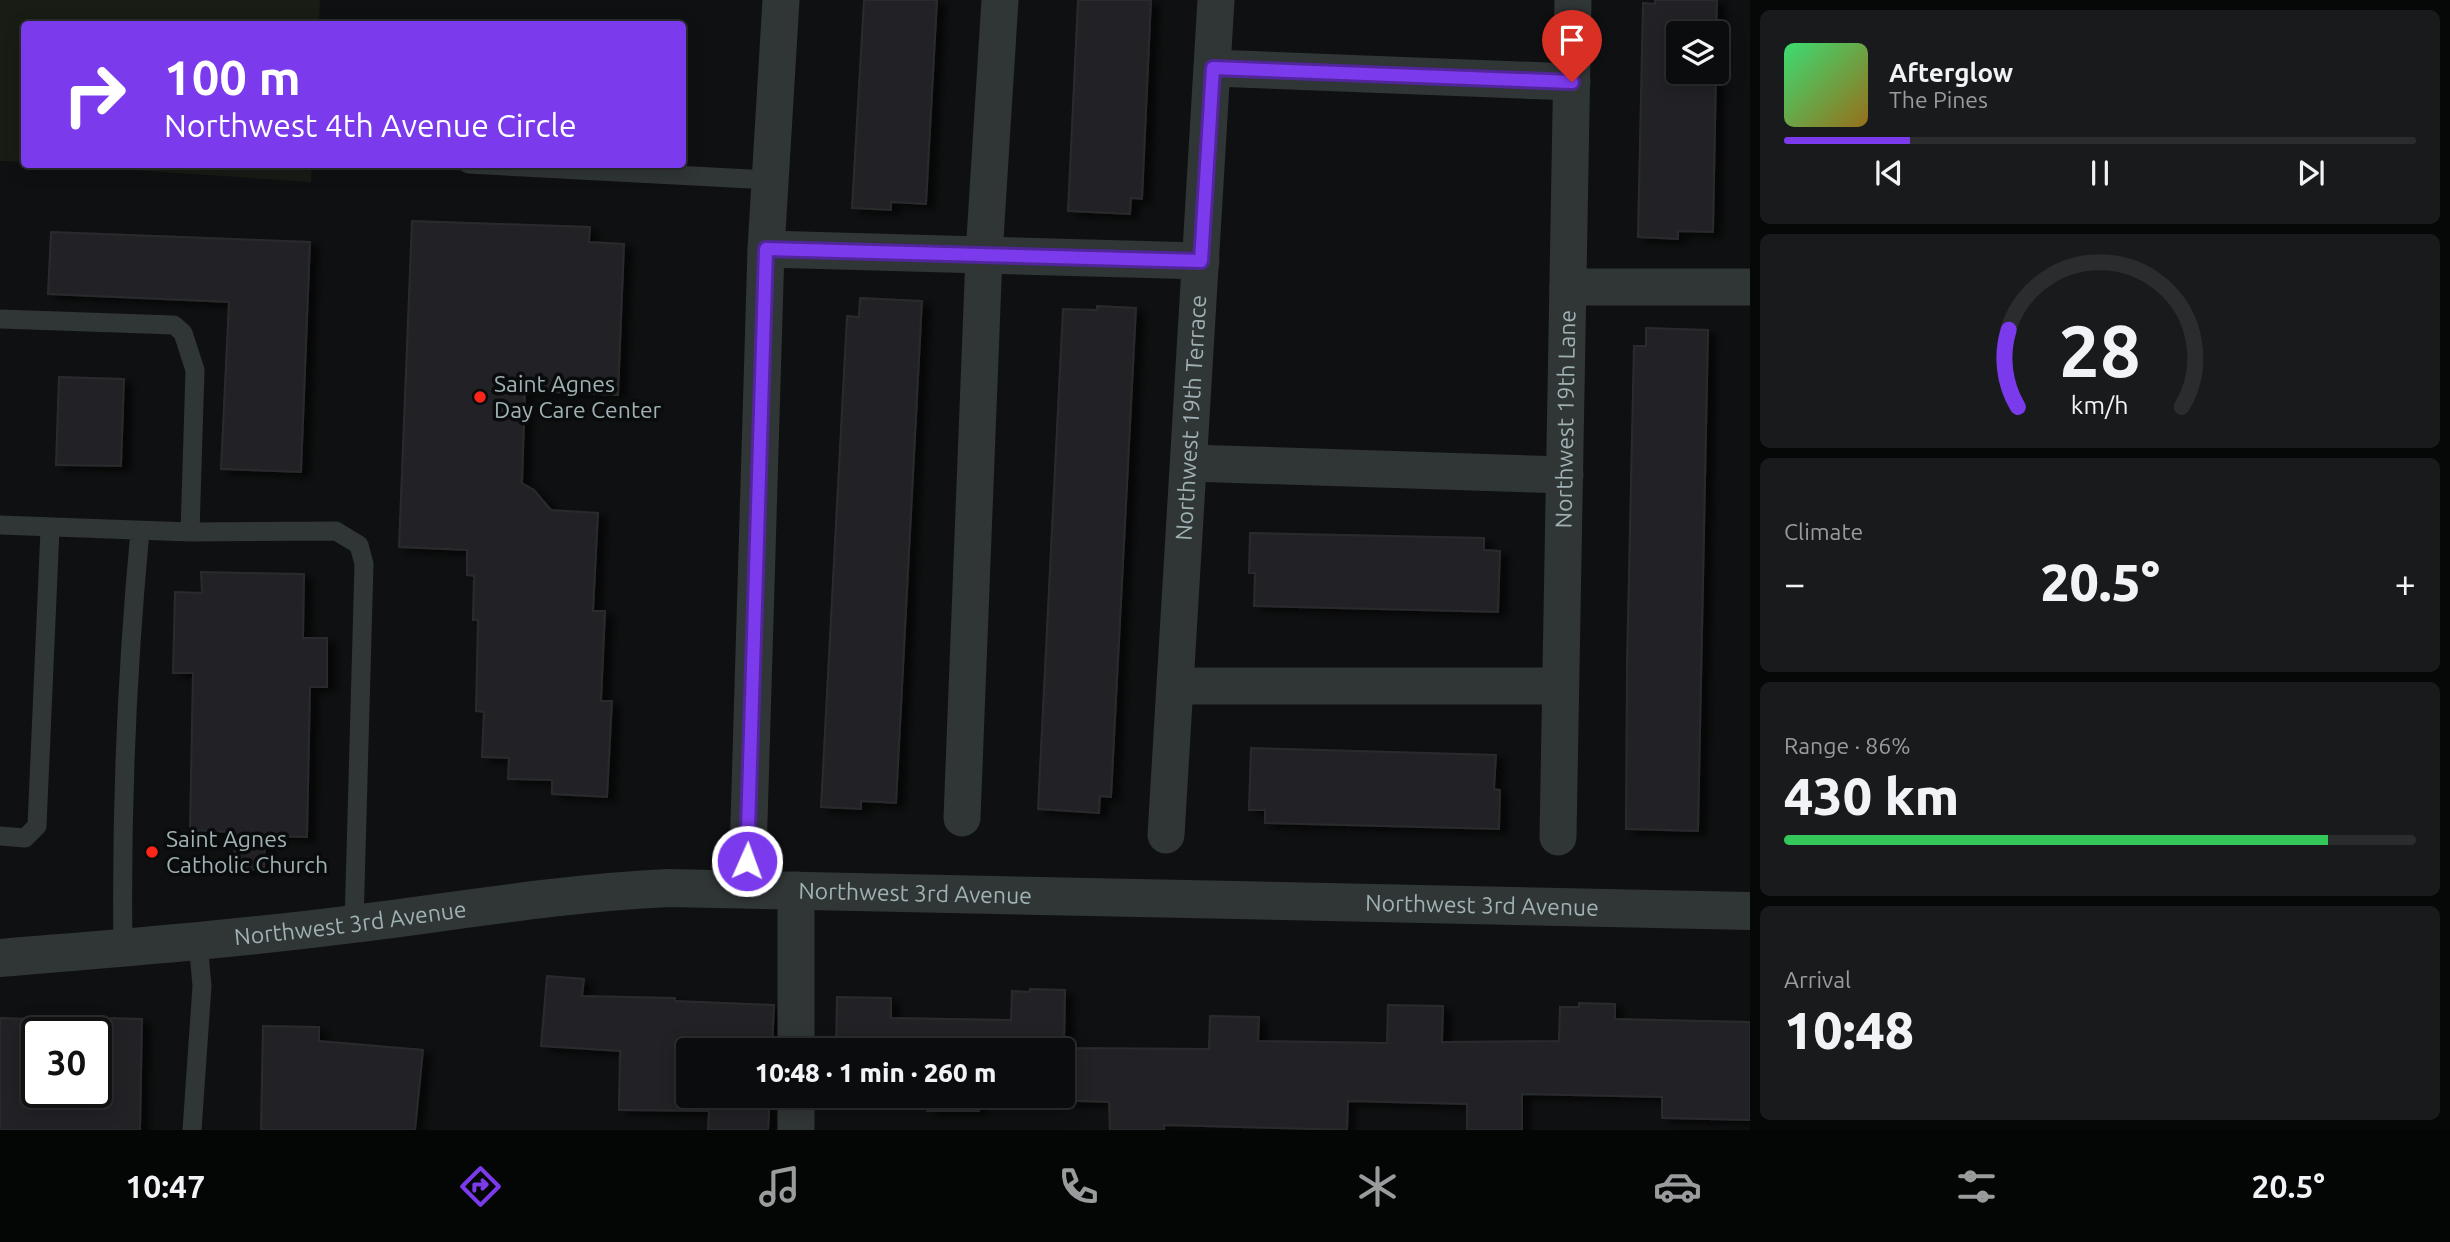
<!DOCTYPE html>
<html lang="en">
<head>
<meta charset="utf-8">
<style>
	:root { --surface:#0b0c0d; --page:#191a1b; --text:#f1f3f6; --muted:#9a9b9d; --line:#2b2c2e; --accent:#7c3aed }
	body { margin:0; font-family:Ubuntu,sans-serif; background:var(--page); color:var(--text); height:100vh; display:flex; flex-direction:column; font-size:26px; white-space:nowrap }
	* { box-sizing:border-box; margin:0 }
	p { font-size:23px; color:var(--muted) }
	.icon { flex:none; width:38px; height:38px; fill:none; stroke:currentColor; stroke-width:2; stroke-linecap:round; stroke-linejoin:round }
	.map { position:relative; flex:1; overflow:hidden }
	.drawer { display:flex; flex-direction:column; gap:10px; padding:10px; background:#060707; width:700px }
	.drawer>* { flex:none }
	.top-card { position:absolute; left:21px; top:21px; width:665px; height:147px; border-radius:7px; box-shadow:0 4px 18px #0003,0 0 0 2px var(--line); background:#7c3aed; color:#fff; overflow:hidden }
	.controls { position:absolute; left:1666px; top:21px; display:grid; gap:14px }
	.controls a { display:grid; place-items:center; width:63px; height:63px; border-radius:7px; background:var(--surface); box-shadow:0 4px 18px #0003,0 0 0 2px var(--line); font-size:35px }
	.speed { position:absolute; left:21px; top:1017px; display:flex; gap:14px; font-size:35px; font-weight:700; text-align:center }
	.speed>* { display:grid; place-content:center; width:91px; height:91px; border-radius:50%; background:var(--surface); box-shadow:0 4px 18px #0003,0 0 0 2px var(--line); line-height:1 }
	.speed .limit { border:4px solid #111; border-radius:10px; background:#fff; color:#111 }
	.pin { position:absolute; display:grid; place-items:center; width:60px; height:60px; color:#fff; margin:-72px -30px; border-radius:50% 50% 50% 0; rotate:-45deg; box-shadow:0 0 7px #0007 }
	.pin .icon { rotate:45deg }
	.me { position:absolute; width:77px; margin:-38px; rotate:2deg; stroke-linejoin:round; filter:drop-shadow(0 0 5px #0008) }
	.turn { display:flex; align-items:center; gap:24px; height:147px; padding:0 28px; font-size:32px }
	.turn .icon { width:91px; height:91px; stroke-width:2.5 }
	.turn b { display:block; font-size:49px; line-height:60px }
	.big { font-size:52px; font-weight:800; line-height:1.1 }
	.drawer .widget { flex:1; display:flex; flex-direction:column; justify-content:center; gap:10px; min-width:0; padding:0 24px; border-radius:10px; background:var(--page) }
	.drawer .dial { align-items:center; gap:0 }
	.dial svg { height:182px; overflow:visible; fill:none; stroke:var(--line); stroke-width:7; stroke-linecap:round; text-anchor:middle }
	.dial text { fill:var(--text); stroke:none }
	.song { display:flex; align-items:center; gap:21px }
	.cover { width:84px; height:84px; border-radius:10px; background:linear-gradient(135deg,hsl(140 70% 55%),hsl(40 70% 35%)) }
	.played { height:7px; border-radius:4px; background:linear-gradient(90deg,var(--accent) 20%,var(--line) 20%) }
	.keys { display:flex; justify-content:space-around; direction:ltr }
	.heat { display:flex; justify-content:space-between; align-items:center; font-size:38px; direction:ltr }
	.charge { height:10px; border-radius:5px; background:linear-gradient(90deg,#34c759 86%,var(--line) 0) }
	.trip { position:absolute; left:676px; top:1038px; width:399px; height:70px; border-radius:7px; background:var(--surface); box-shadow:0 4px 18px #0003,0 0 0 2px var(--line); font-weight:800; line-height:70px; text-align:center }
	.tab-bar { display:flex; height:112px; justify-content:space-around; align-items:center; background:#040505; color:var(--muted) }
	.tab-bar .icon { width:49px; height:49px }
	.tab-bar .on { color:var(--accent) }
	.tab-bar b { font-size:32px; color:var(--text) }
	main { display:flex; flex:1; min-height:0 }
	.map>svg:first-child { display:block }
</style>
</head>
<body>
<main>
<div class="map">
<svg width="1750" height="1130" viewBox="0 0 1750 1130">
	<defs>
		<filter id="shadow"><feDropShadow dx="8" dy="4.5" stdDeviation="3.5" flood-color="#0009"/></filter>
	</defs>
	<rect width="100%" height="100%" fill="#0f1011"/>
	<!-- green -->
	<path fill="#181c15" d="M 0,0 L 320,0 L 319,24 L 24,24 L 24,162 L 0,161 Z
		M 312,164 L 311,182 L 57,165 L 57,164 Z"/>
	<!-- building -->
	<path fill="#222425" stroke="#292c2d" stroke-width="2" fill-rule="evenodd" filter="url(#shadow)" d="M 864,0 L 937,0 L 926,204 L 891,202 L 891,210 L 852,208 Z
		M 1078,0 L 1151,0 L 1142,199 L 1131,198 L 1130,214 L 1068,211 Z
		M 1655,0 L 1717,0 L 1716,33 L 1678,33 L 1678,72 L 1716,72 L 1713,232 L 1678,231 L 1678,239 L 1638,237 L 1643,3 L 1655,4 Z
		M 412,221 L 590,227 L 589,242 L 624,244 L 618,395 L 525,391 L 522,483 L 534,490 L 551,510 L 598,513 L 593,611 L 605,611 L 601,701 L 612,701 L 607,797 L 552,794 L 552,780 L 508,779 L 509,758 L 482,757 L 484,712 L 476,711 L 478,620 L 473,620 L 474,576 L 467,575 L 467,550 L 399,547 Z
		M 51,232 L 310,242 L 301,472 L 221,469 L 229,302 L 48,294 Z
		M 860,298 L 922,301 L 896,803 L 861,801 L 861,809 L 821,807 L 847,316 L 859,317 Z
		M 1097,306 L 1136,308 L 1111,797 L 1100,796 L 1099,813 L 1038,809 L 1063,309 L 1097,310 Z
		M 1646,328 L 1708,330 L 1698,831 L 1626,829 L 1627,666 L 1634,346 L 1646,346 Z
		M 59,377 L 124,379 L 121,466 L 56,465 Z
		M 1250,533 L 1484,538 L 1484,550 L 1500,551 L 1498,612 L 1254,606 L 1255,573 L 1249,573 Z
		M 201,572 L 304,574 L 303,638 L 327,638 L 327,687 L 310,687 L 307,837 L 265,836 L 264,870 L 234,869 L 235,832 L 190,831 L 193,673 L 173,673 L 175,592 L 202,593 Z
		M 1251,748 L 1496,755 L 1494,789 L 1500,790 L 1499,829 L 1265,823 L 1265,810 L 1249,810 Z
		M 547,976 L 584,979 L 582,996 L 675,998 L 675,1001 L 774,1005 L 772,1050 L 688,1050 L 688,1096 L 770,1096 L 768,1130 L 708,1130 L 709,1111 L 619,1110 L 620,1051 L 541,1046 Z
		M 1030,989 L 1065,990 L 1064,1048 L 1209,1049 L 1210,1016 L 1259,1017 L 1258,1041 L 1387,1043 L 1388,1005 L 1443,1006 L 1442,1042 L 1559,1041 L 1560,1007 L 1579,1007 L 1579,1003 L 1615,1004 L 1615,1019 L 1750,1022 L 1750,1120 L 1662,1118 L 1662,1097 L 1522,1094 L 1522,1130 L 1467,1130 L 1467,1104 L 1348,1101 L 1347,1130 L 1164,1125 L 1164,1130 L 1110,1130 L 1109,1102 L 979,1098 L 979,1111 L 927,1111 L 927,1096 L 1062,1096 L 1062,1050 L 836,1050 L 837,997 L 891,998 L 891,1018 L 1011,1020 L 1012,991 L 1029,992 Z
		M 65,1017 L 142,1019 L 140,1130 L 0,1130 L 0,1018 L 65,1020 ZM 37,1032 L 96,1032 L 96,1092 L 37,1092 Z
		M 263,1026 L 319,1027 L 319,1041 L 423,1050 L 415,1130 L 261,1130 Z"/>
	<g fill="none" stroke-linecap="round" stroke-linejoin="round">
		<!-- service -->
		<path stroke="#303536" stroke-width="19" d="M 468,164 L 770,180
			M 0,319 L 174,325 L 183,333 L 195,370 L 190,532
			M 0,525 L 190,532 L 336,531 L 359,545 L 364,564 L 354,924
			M 0,836 L 25,838 L 37,826 L 50,529
			M 123,948 C 121,809 127,669 140,531
			M 192,1130 L 202,986 L 198,942"/>
		<!-- minor -->
		<g stroke="#303536" stroke-width="37">
			<path d="M 1213,68 L 1572,82"/>
			<path d="M 766,249 L 1201,261"/>
			<path d="M 1568,287 L 1750,287"/>
			<path d="M 1190,463 L 1565,475"/>
			<path d="M 1176,686 L 1560,686"/>
			<path d="M 962,818 L 984,255 L 1000,0"/>
			<path id="s1" d="M 1166,835 L 1216,0"/>
			<path id="s2" d="M 1558,837 L 1573,0"/>
			<path d="M 747,889 L 766,249 L 781,0"/>
			<path d="M 796,1050 L 796,890"/>
			<path d="M 796,1130 L 796,1096"/>
		</g>
		<!-- tertiary -->
		<path stroke="#303536" stroke-width="38" id="s3" d="M 0,958 C 118,948 236,939 353,924 C 458,911 562,893 668,888 L 1750,911"/>
	</g>
	<g fill="none" stroke-linecap="round" stroke-linejoin="round">
		<!-- route casing -->
		<g stroke="#51269a" stroke-width="18">
			<path id="route" d="M 747,861 L 766,249 L 1201,261 L 1213,68 L 1572,82"/>
		</g>
		<!-- route -->
		<use href="#route" stroke="#7c3aed" stroke-width="12"/>
	</g>
	<!-- markers -->
	<g fill="#fe261a" stroke="#0a0b0c" stroke-width="2.5">
		<circle cx="480" cy="397" r="7"/>
		<circle cx="152" cy="852" r="7"/>
	</g>
	<g text-anchor="middle" stroke-width="7" stroke-linejoin="round" paint-order="stroke">
		<!-- poi labels -->
		<g font-size="23" fill="#9fb1b3" stroke="#0a0b0c" text-anchor="start">
			<text x="494" y="392">Saint Agnes<tspan x="494" dy="26">Day Care Center</tspan></text>
			<text x="166" y="847">Saint Agnes<tspan x="166" dy="26">Catholic Church</tspan></text>
		</g>
		<!-- street labels -->
		<g font-size="23" fill="#9fb1b3" stroke="#0a0b0c">
			<text dy="8" stroke="none"><textPath href="#s1" startOffset="418">Northwest 19th Terrace</textPath></text>
			<text dy="8" stroke="none"><textPath href="#s2" startOffset="418">Northwest 19th Lane</textPath></text>
			<text dy="8" stroke="none"><textPath href="#s3" startOffset="919">Northwest 3rd Avenue</textPath></text>
			<text dy="8" stroke="none"><textPath href="#s3" startOffset="1486">Northwest 3rd Avenue</textPath></text>
			<text dy="8" stroke="none"><textPath href="#s3" startOffset="352">Northwest 3rd Avenue</textPath></text>
		</g>
	</g>
</svg>
<div class="controls">
<a><svg class="icon" aria-label="layers" viewBox="0 0 24 24"><path d="M12 4l9 5-9 5-9-5zM3 14l9 5 9-5"/></svg></a>
</div>
<div class="speed"><div class="limit">30</div></div>
<div class="pin" style="left:1572px;top:82px;background:#d93025"><svg class="icon" aria-label="arrive" viewBox="0 0 24 24"><path d="M6 21V4h12l-3 4 3 4H6"/></svg></div>
<svg class="me" style="left:747px;top:861px" viewBox="-20 -20 40 40"><circle r="17" fill="#7c3aed" stroke="#fff" stroke-width="3"/><path d="M0-11L8 9 0 5-8 9z" fill="#fff"/></svg>
<div class="trip">10:48 · 1 min · 260 m</div>
<div class="top-card">
<div class="turn"><svg class="icon" aria-label="right" viewBox="0 0 24 24"><path d="M7 20v-9h11M14 6l5 5-5 5"/></svg><div><b>100 m</b>Northwest 4th Avenue Circle</div></div>
</div>
</div>
<section class="drawer">
<div class="widget">
<div class="song"><i class="cover"></i><div><b>Afterglow</b><p>The Pines</p></div></div>
<div class="played"></div>
<div class="keys"><svg class="icon" aria-label="previous" viewBox="0 0 24 24"><path d="M18 5L8 12l10 7zM5 5v14"/></svg><svg class="icon" aria-label="pause" viewBox="0 0 24 24"><path d="M8 5v14M16 5v14"/></svg><svg class="icon" aria-label="next" viewBox="0 0 24 24"><path d="M6 5l10 7-10 7zM19 5v14"/></svg></div>
</div>
<div class="widget dial"><svg viewBox="0 0 100 80">
<path d="M14 69A42 42 0 1 1 86 69"/>
<path d="M14 69A42 42 0 0 1 10 35" stroke="#7c3aed"/>
<text x="50" y="56" font-size="32" font-weight="700">28</text>
<text x="50" y="72" font-size="11">km/h</text>
</svg></div>
<div class="widget"><p>Climate</p>
<div class="heat"><a>−</a><b class="big">20.5°</b><a>+</a></div>
</div>
<div class="widget"><p>Range · 86%</p><b class="big">430 km</b><div class="charge"></div></div>
<div class="widget"><p>Arrival</p><b class="big">10:48</b></div>
</section>
</main>
<nav class="tab-bar">
<b>10:47</b>
<svg class="icon on" aria-label="directions" viewBox="0 0 24 24"><path d="M12 3l9 9-9 9-9-9zM9 14v-3h6M13 9l2 2-2 2"/></svg>
<svg class="icon" aria-label="music" viewBox="0 0 24 24"><path d="M9 18V5l10-2v13"/><circle cx="6" cy="18" r="3"/><circle cx="16" cy="16" r="3"/></svg>
<svg class="icon" aria-label="phone" viewBox="0 0 24 24"><path d="M5 4h4l2 5-3 2q2 4 5 5l2-3 5 2v4C11 20 4 13 5 4z"/></svg>
<svg class="icon" aria-label="climate" viewBox="0 0 24 24"><path d="M12 3v18M4 7l16 10M4 17L20 7"/></svg>
<svg class="icon" aria-label="car" viewBox="0 0 24 24"><path d="M5 17H2v-5l4-1 3-4h7l3 4 3 1v5h-3M9 17h6M6 11h13"/><circle cx="7" cy="17" r="2"/><circle cx="17" cy="17" r="2"/></svg>
<svg class="icon" aria-label="filters" viewBox="0 0 24 24"><path d="M4 7h16M4 17h16"/><circle cx="9" cy="7" r="2"/><circle cx="15" cy="17" r="2"/></svg>
<b>20.5°</b>
</nav>
</body>
</html>
